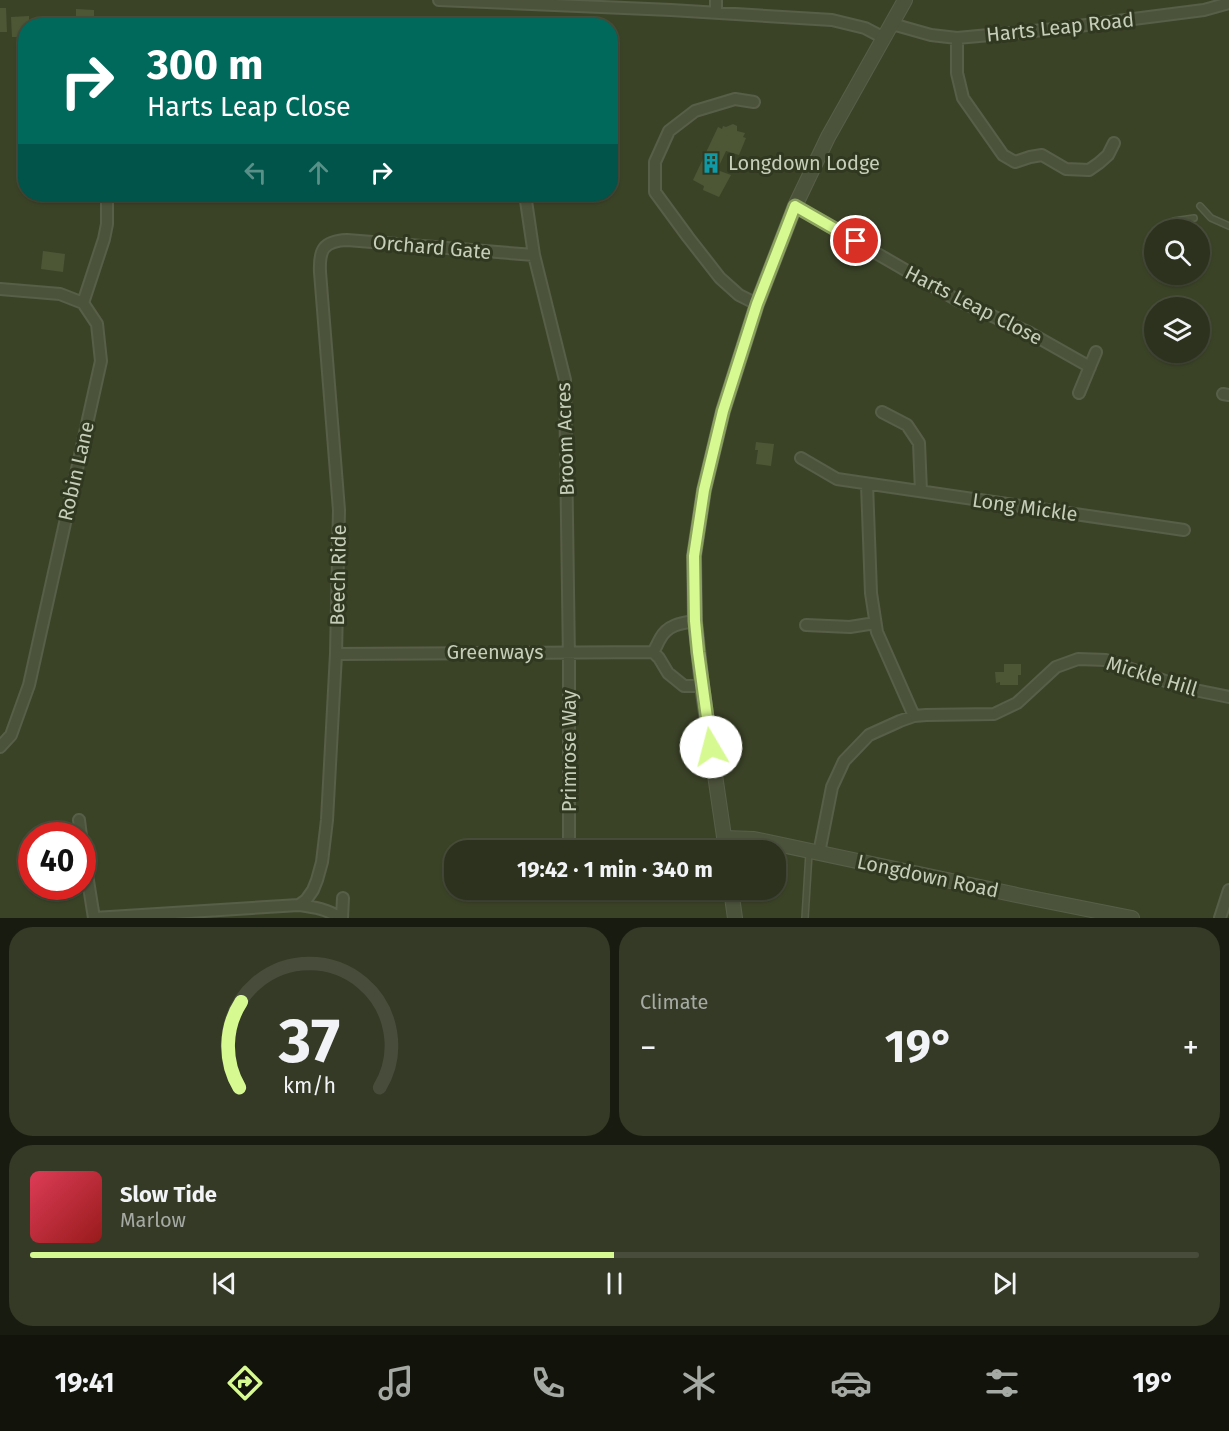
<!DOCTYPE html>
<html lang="en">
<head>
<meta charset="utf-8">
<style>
	:root { --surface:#2c321d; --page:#343a26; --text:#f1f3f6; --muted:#a6aaa4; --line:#484d3b; --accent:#d6f991 }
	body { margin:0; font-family:"Fira Sans",sans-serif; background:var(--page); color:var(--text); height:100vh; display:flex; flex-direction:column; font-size:22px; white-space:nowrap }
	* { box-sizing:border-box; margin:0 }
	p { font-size:20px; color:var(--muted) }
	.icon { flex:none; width:33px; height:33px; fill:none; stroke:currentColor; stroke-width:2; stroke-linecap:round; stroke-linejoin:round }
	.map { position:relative; height:918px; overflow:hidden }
	.panel { display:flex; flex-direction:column; gap:9px; padding:9px; background:#181c10; flex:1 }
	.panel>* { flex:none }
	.guide { position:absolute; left:18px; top:18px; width:600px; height:183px; border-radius:24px; box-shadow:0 2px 4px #0004,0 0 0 2px var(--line); background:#00695c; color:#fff; overflow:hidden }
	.buttons { position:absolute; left:1144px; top:219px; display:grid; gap:12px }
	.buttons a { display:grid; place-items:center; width:66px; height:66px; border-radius:50%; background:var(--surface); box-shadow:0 2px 4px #0004,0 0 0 2px var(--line); font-size:30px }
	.speed { position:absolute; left:18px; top:822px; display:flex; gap:12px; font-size:30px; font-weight:700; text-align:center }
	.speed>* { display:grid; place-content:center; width:78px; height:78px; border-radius:50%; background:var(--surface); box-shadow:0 2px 4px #0004,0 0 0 2px var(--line); line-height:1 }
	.speed .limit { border:9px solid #d22; background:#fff; color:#111 }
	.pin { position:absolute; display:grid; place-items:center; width:51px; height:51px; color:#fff; margin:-26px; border:3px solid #fff; border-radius:50%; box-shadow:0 2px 6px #0007 }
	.me { position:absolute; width:66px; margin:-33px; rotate:352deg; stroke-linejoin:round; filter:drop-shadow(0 0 4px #0008) }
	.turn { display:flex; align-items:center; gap:21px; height:126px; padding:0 30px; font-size:27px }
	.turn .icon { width:78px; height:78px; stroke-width:2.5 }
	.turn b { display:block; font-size:42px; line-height:51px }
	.lanes { display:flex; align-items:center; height:57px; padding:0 30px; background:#0003; justify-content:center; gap:30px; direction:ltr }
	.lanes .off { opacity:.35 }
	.big { font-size:45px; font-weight:700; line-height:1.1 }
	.panel .tile { flex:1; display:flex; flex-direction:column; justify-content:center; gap:9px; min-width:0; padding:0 21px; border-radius:24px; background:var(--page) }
	.panel .dial { align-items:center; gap:0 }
	.dial svg { height:156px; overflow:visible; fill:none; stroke:var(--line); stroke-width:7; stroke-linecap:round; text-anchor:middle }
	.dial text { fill:var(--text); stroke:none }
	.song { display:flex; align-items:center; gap:18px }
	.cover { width:72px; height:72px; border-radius:9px; background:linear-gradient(135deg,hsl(350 70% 55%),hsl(0 70% 35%)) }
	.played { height:6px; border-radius:3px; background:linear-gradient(90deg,var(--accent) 50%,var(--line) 50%) }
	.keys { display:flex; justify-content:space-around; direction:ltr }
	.heat { display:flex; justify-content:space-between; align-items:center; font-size:33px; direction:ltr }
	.panel .tiles { flex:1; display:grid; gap:9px; grid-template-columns:1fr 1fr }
	.tile:last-child { grid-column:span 2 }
	.trip { position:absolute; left:444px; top:840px; width:342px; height:60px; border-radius:24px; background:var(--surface); box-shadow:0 2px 4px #0004,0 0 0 2px var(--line); font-weight:700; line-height:60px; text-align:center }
	.dock { display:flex; height:96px; justify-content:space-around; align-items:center; background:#12140c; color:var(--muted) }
	.dock .icon { width:42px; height:42px }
	.dock .selected { color:var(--accent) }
	.dock b { font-size:27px; color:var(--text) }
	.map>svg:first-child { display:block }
</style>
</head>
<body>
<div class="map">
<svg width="1229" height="918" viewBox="0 0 1229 918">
	<rect width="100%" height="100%" fill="#3b4327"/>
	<!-- building -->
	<path fill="#4d5736" d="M 0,8 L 6,8 L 7,32 L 0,32 Z
		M 76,9 L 94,10 L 94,26 L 76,26 Z
		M 29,16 L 29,20 L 45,20 L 45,26 L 26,26 L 26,39 L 21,39 L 21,37 L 12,37 L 11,17 Z
		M 123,16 L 156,16 L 155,26 L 123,26 Z
		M 158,16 L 189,16 L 188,26 L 158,26 Z
		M 733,124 L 737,126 L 737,131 L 745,133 L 743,137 L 746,138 L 739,155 L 726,151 L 717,170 L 731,175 L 719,197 L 703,190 L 704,186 L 693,180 L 718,127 L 722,129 L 723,126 L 726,127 Z
		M 43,251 L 65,254 L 63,272 L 41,269 Z
		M 756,442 L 774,444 L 771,466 L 756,464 L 758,450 L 755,450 Z
		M 1004,664 L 1021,664 L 1021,675 L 1018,675 L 1018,685 L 1000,685 L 1000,682 L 996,683 L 995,672 L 1004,672 Z"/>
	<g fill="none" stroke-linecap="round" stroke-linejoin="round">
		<!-- service casing -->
		<g stroke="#585f48" stroke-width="8">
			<path id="service" d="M 1200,206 L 1211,218 L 1229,226
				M 1174,221 L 1194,218
				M 805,918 L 809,853"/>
		</g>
		<!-- minor casing -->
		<g stroke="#585f48" stroke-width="14">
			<path id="minor" d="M 439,0 L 671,10 L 832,20 L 865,28 L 884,38
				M 716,12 L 716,0
				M 892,24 L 931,35 L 957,38 L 1055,29 L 1204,10 L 1229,3
				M 957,38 L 957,73 L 963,98 L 1003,155 L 1015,162 L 1030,157 L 1042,155 L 1066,169 L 1089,170 L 1099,163 L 1108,155 L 1114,143
				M 754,102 L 735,99 L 695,111 L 669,131 L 655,162 L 655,192 L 688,237 L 720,278 L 739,295 L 757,304
				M 525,194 L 534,255 L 565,380 L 569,659 L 569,850
				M 795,206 L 957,300 L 1030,333 L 1090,367
				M 0,289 L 60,294 L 83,303
				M 83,303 L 104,239 L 107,224 L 107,194
				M 1079,393 L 1096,352
				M 1223,394 L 1229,395
				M 882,412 L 907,425 L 919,443 L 921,491
				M 801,458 L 837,479 L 1184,530
				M 867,484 L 871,593 L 877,632 L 914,716
				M 806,625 L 850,627 L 875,623
				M 653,652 C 656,648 657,644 660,639 C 667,625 681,623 695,621
				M 336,654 L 653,652 L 659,658 L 668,673 L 684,686 L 702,686
				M 0,747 L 11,735 L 29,685 L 101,361 L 97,324 L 83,303
				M 79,820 L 81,836
				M 82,843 L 94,918
				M 819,853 L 832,787 L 844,761 L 869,735 L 900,721 L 914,716 L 926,715 L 994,714 L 1017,703 L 1056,667 L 1078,659 L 1106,660 L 1185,688 L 1229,697
				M 299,905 L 306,900 L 313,890 L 317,880 L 322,862 L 327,820 L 336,654 L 339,510 L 320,272 C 319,250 323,241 347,240 L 534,255
				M 94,918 L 299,905 C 313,907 328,909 340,918
				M 342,918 L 343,898
				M 1220,918 L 1229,890"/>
		</g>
		<!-- tertiary casing -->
		<g stroke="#585f48" stroke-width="16">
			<path id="tertiary" d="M 724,838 L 754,839 L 1031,898 L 1132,918
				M 726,850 L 702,686 L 695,621 L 694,556 L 704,490 L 723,411 L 757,304 L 795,206 L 828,137 L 905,0
				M 731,890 L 735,918"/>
		</g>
		<!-- service -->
		<use href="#service" stroke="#4c533b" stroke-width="5"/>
		<!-- minor -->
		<use href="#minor" stroke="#4c533b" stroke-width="10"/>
		<!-- tertiary -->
		<use href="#tertiary" stroke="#4c533b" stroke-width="14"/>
	</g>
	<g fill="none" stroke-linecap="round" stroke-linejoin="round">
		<!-- route casing -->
		<g stroke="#8ba25e" stroke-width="15">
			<path id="route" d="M 711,747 L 698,652 L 695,621 L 694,556 L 704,490 L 723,411 L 757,304 L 795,206 L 856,241"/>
		</g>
		<!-- route -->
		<use href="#route" stroke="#d6f991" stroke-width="10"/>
	</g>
	<!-- icons -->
	<defs>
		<g id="building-bare" transform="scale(1.62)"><path d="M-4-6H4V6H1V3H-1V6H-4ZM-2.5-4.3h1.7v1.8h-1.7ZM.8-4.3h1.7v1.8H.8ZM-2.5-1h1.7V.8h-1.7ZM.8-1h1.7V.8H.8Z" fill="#0f9aa8" stroke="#313820" stroke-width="2.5" paint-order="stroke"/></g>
	</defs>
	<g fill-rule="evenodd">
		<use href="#building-bare" x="711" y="163"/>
	</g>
	<g text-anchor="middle" stroke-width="6" stroke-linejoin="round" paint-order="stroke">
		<!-- street labels -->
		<g font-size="20" fill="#c6cdb9" stroke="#313820">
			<text transform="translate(1060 27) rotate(-6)" y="7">Harts Leap Road</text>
			<text transform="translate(432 247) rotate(5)" y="7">Orchard Gate</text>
			<text transform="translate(974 305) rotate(27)" y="7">Harts Leap Close</text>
			<text transform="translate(565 439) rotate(-92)" y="7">Broom Acres</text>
			<text transform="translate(76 471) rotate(-77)" y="7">Robin Lane</text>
			<text transform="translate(1025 507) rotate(8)" y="7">Long Mickle</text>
			<text transform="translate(338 575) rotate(-89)" y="7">Beech Ride</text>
			<text x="495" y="659">Greenways</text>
			<text transform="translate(1152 676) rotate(17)" y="7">Mickle Hill</text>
			<text transform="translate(569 751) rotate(-90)" y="7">Primrose Way</text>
			<text transform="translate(928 876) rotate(12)" y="7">Longdown Road</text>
		</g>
		<!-- poi labels -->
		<g font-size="20" fill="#c6cdb9" stroke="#313820" text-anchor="start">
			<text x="728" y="170">Longdown Lodge</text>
		</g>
	</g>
</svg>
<div class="buttons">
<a><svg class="icon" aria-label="search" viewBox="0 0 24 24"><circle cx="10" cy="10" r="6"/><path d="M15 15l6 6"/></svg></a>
<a><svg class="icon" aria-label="layers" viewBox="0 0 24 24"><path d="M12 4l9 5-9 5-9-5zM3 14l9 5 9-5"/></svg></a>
</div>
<div class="speed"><div class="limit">40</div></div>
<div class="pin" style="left:856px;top:241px;background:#d93025"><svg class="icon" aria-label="arrive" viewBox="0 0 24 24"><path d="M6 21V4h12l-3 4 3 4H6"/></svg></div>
<svg class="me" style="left:711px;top:747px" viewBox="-20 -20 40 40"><circle r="19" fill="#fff"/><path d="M0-13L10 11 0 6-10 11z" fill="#d6f991"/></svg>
<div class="trip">19:42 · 1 min · 340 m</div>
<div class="guide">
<div class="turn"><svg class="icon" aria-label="right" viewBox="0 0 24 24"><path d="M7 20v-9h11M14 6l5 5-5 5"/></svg><div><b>300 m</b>Harts Leap Close</div></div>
<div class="lanes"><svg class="icon off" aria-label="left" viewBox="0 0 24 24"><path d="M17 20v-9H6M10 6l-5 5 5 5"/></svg><svg class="icon off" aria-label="ahead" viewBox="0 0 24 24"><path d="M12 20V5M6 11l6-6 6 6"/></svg><svg class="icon" aria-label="right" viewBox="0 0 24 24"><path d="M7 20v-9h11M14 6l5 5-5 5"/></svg></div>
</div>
</div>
<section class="panel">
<div class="tiles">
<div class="tile dial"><svg viewBox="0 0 100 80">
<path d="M14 69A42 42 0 1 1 86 69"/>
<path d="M14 69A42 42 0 0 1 15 25" stroke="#d6f991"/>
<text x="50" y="56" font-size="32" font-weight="700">37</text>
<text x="50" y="72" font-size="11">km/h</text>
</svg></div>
<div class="tile"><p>Climate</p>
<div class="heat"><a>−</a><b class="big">19°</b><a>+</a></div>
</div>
<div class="tile">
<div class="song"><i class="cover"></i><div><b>Slow Tide</b><p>Marlow</p></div></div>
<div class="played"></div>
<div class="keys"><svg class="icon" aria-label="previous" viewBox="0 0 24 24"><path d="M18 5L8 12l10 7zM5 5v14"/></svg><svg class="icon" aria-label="pause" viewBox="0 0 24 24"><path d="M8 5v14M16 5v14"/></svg><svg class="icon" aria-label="next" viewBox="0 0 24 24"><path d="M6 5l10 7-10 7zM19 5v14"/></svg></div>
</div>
</div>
</section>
<nav class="dock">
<b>19:41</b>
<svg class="icon selected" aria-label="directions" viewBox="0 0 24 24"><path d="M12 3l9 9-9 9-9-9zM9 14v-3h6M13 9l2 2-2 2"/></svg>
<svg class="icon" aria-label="music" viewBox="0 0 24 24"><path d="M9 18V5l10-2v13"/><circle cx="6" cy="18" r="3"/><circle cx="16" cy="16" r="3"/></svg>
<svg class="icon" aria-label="phone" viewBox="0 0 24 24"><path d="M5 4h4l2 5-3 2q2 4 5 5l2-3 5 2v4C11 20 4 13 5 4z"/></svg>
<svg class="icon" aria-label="climate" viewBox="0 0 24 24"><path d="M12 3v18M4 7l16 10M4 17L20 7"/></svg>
<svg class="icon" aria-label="car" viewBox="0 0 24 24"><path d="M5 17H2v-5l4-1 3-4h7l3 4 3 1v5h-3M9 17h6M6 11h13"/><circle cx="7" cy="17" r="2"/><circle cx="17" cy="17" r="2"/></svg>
<svg class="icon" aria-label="filters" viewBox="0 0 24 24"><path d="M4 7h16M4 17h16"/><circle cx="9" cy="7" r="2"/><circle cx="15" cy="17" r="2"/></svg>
<b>19°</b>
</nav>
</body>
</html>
